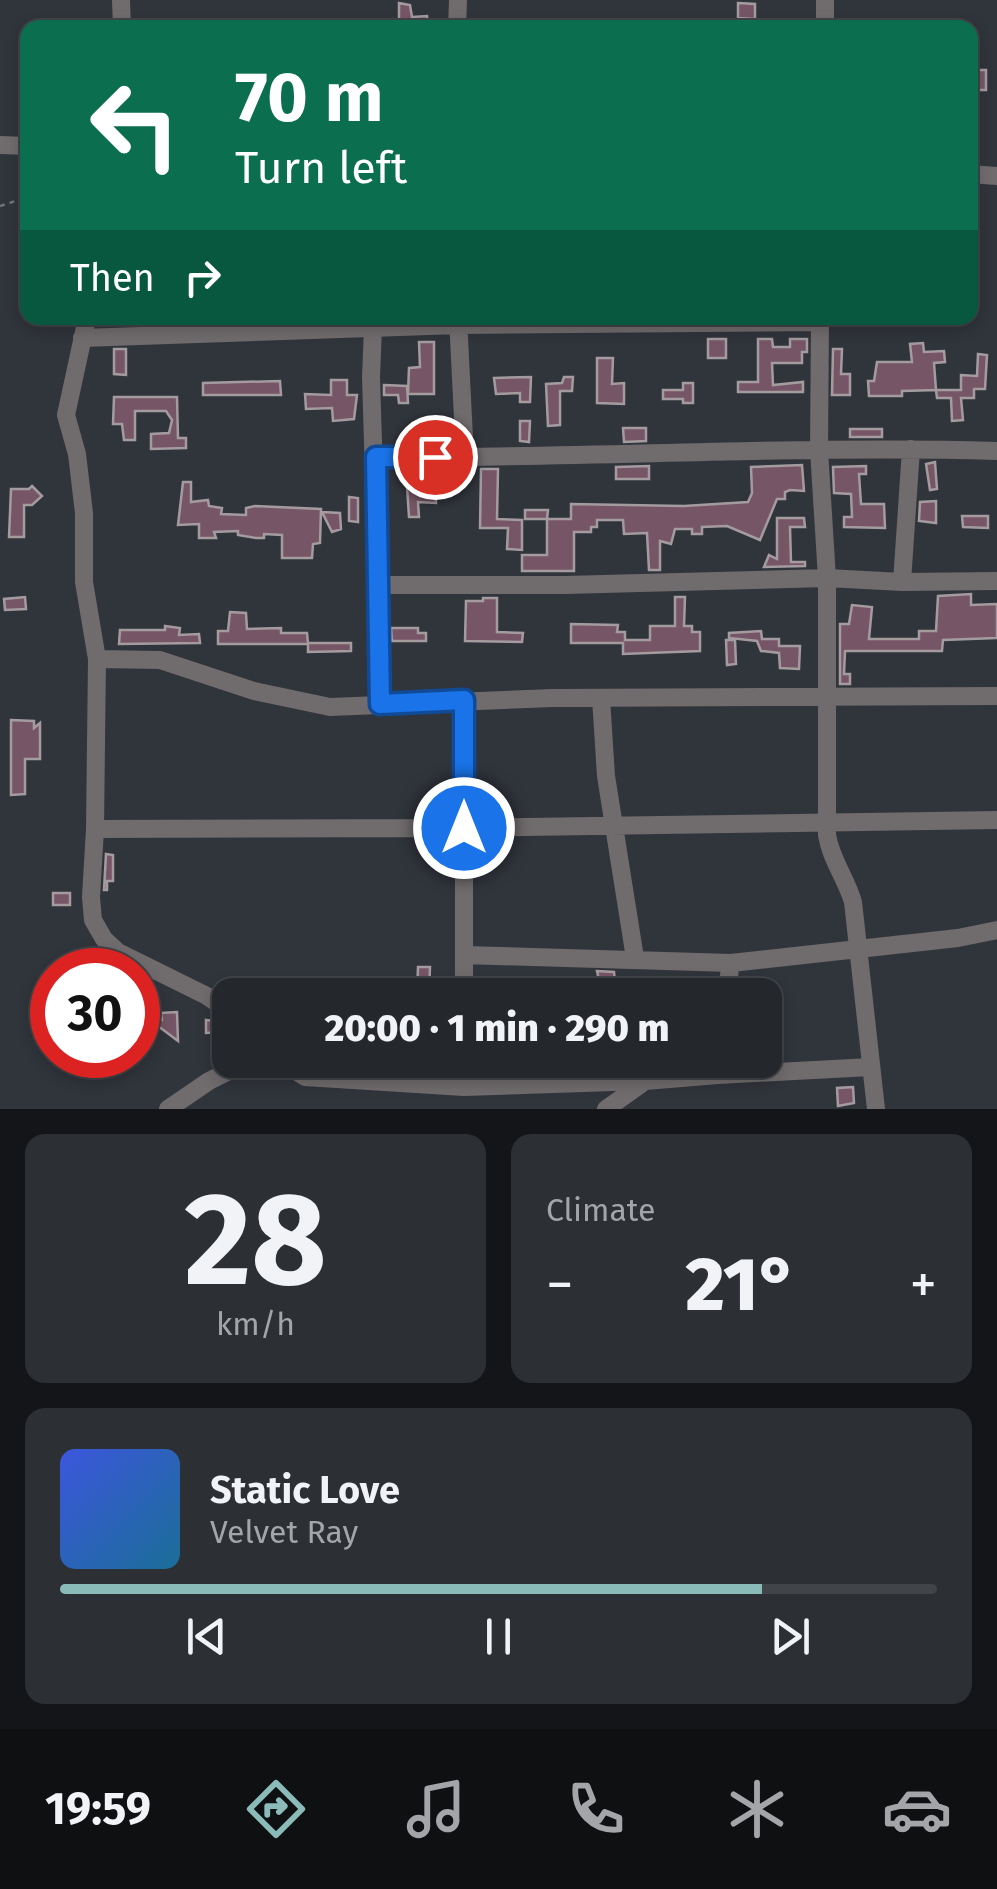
<!DOCTYPE html>
<html lang="en">
<head>
<meta charset="utf-8">
<style>
	:root { --surface:#24272c; --page:#2c2f34; --text:#f1f3f6; --muted:#a3a5a9; --line:#414448; --accent:#8bbbb9 }
	body { margin:0; font-family:"Fira Sans",sans-serif; background:var(--page); color:var(--text); height:100vh; display:flex; flex-direction:column; font-size:38px; white-space:nowrap }
	* { box-sizing:border-box; margin:0 }
	p { font-size:32px; color:var(--muted) }
	.icon { flex:none; width:55px; height:55px; fill:none; stroke:currentColor; stroke-width:2; stroke-linecap:round; stroke-linejoin:round }
	.map { position:relative; height:1109px; overflow:hidden }
	.sheet { display:flex; flex-direction:column; gap:25px; padding:25px; background:#141518; flex:1 }
	.sheet>* { flex:none }
	.banner { position:absolute; left:20px; top:20px; width:958px; height:305px; border-radius:20px; box-shadow:0 5px 15px #0003,0 0 0 2px var(--line); background:#0b6e4f; color:#fff; overflow:hidden }
	.speed { position:absolute; left:30px; top:948px; display:flex; gap:20px; font-size:50px; font-weight:700; text-align:center }
	.speed>* { display:grid; place-content:center; width:130px; height:130px; border-radius:50%; background:var(--surface); box-shadow:0 5px 15px #0003,0 0 0 2px var(--line); line-height:1 }
	.speed .limit { border:15px solid #d22; background:#fff; color:#111 }
	.pin { position:absolute; display:grid; place-items:center; width:85px; height:85px; color:#fff; margin:-42px; border:5px solid #fff; border-radius:50%; box-shadow:0 2px 10px #0007 }
	.me { position:absolute; width:110px; margin:-55px; rotate:0deg; stroke-linejoin:round; filter:drop-shadow(0 0 8px #0008) }
	.turn { display:flex; align-items:center; gap:35px; height:210px; padding:0 50px; font-size:45px }
	.turn .icon { width:130px; height:130px; stroke-width:2.5 }
	.turn b { display:block; font-size:70px; line-height:85px }
	.then { display:flex; align-items:center; height:95px; padding:0 50px; background:#0003; gap:20px; font-size:38px }
	.big { font-size:75px; font-weight:800; line-height:1.1 }
	.sheet .tile { flex:1; display:flex; flex-direction:column; justify-content:center; gap:15px; min-width:0; padding:0 35px; border-radius:20px; background:var(--page) }
	.sheet .dial { align-items:center; gap:0 }
	.dial b { font-size:130px; line-height:1 }
	.song { display:flex; align-items:center; gap:30px }
	.cover { width:120px; height:120px; border-radius:15px; background:linear-gradient(135deg,hsl(230 70% 55%),hsl(200 70% 35%)) }
	.played { height:10px; border-radius:5px; background:linear-gradient(90deg,var(--accent) 80%,var(--line) 80%) }
	.keys { display:flex; justify-content:space-around; direction:ltr }
	.heat { display:flex; justify-content:space-between; align-items:center; font-size:55px; direction:ltr }
	.sheet .tiles { flex:1; display:grid; gap:25px; grid-template-columns:1fr 1fr }
	.tile:last-child { grid-column:span 2 }
	.trip { position:absolute; left:212px; top:978px; width:570px; height:100px; border-radius:20px; background:var(--surface); box-shadow:0 5px 15px #0003,0 0 0 2px var(--line); font-weight:800; line-height:100px; text-align:center }
	.tab-bar { display:flex; height:160px; justify-content:space-around; align-items:center; background:#0e1012; color:var(--muted) }
	.tab-bar .icon { width:70px; height:70px }
	.tab-bar .selected { color:var(--accent) }
	.tab-bar b { font-size:45px; color:var(--text) }
	.map>svg:first-child { display:block }
</style>
</head>
<body>
<div class="map">
<svg width="997" height="1109" viewBox="0 0 997 1109">
	<rect width="100%" height="100%" fill="#30343b"/>
	<!-- building -->
	<path fill="#765666" stroke="#a49b9f" stroke-width="2.5" d="M 399,3 L 410,5 L 412,17 L 427,16 L 428,26 L 399,28 Z
		M 738,3 L 755,4 L 755,19 L 738,18 Z
		M 971,70 L 986,70 L 986,90 L 971,90 Z
		M 708,339 L 726,339 L 726,358 L 708,358 Z
		M 758,339 L 772,339 L 773,347 L 790,347 L 790,339 L 807,339 L 807,352 L 802,352 L 802,363 L 772,363 L 773,385 L 803,382 L 803,392 L 738,392 L 738,382 L 758,382 Z
		M 419,342 L 434,342 L 434,394 L 408,394 L 409,368 L 420,367 Z
		M 923,343 L 924,352 L 944,351 L 945,362 L 934,363 L 936,390 L 902,391 L 902,396 L 869,396 L 868,381 L 874,381 L 877,362 L 912,362 L 910,344 Z
		M 114,349 L 126,349 L 126,375 L 114,374 Z
		M 833,349 L 842,349 L 841,374 L 850,374 L 850,395 L 832,395 Z
		M 978,354 L 987,355 L 985,389 L 974,389 L 974,398 L 961,398 L 963,420 L 952,421 L 951,398 L 937,398 L 936,390 L 961,390 L 961,375 L 977,376 Z
		M 597,358 L 613,358 L 612,384 L 624,383 L 624,404 L 597,403 Z
		M 531,377 L 530,402 L 520,402 L 520,393 L 496,394 L 494,378 Z
		M 564,377 L 573,377 L 572,391 L 560,391 L 560,425 L 548,426 L 546,384 L 562,383 Z
		M 331,380 L 347,380 L 347,395 L 357,395 L 354,419 L 333,421 L 332,408 L 306,409 L 305,394 L 331,395 Z
		M 280,381 L 281,395 L 203,395 L 203,383 Z
		M 683,383 L 693,383 L 693,403 L 683,403 L 683,399 L 663,399 L 663,390 L 683,390 Z
		M 384,385 L 407,386 L 408,403 L 399,403 L 398,395 L 384,395 Z
		M 114,397 L 177,397 L 178,438 L 186,438 L 186,448 L 151,449 L 151,434 L 169,433 L 172,420 L 166,411 L 135,411 L 135,440 L 124,440 L 122,424 L 113,424 Z
		M 520,421 L 530,421 L 529,442 L 520,441 Z
		M 623,428 L 646,428 L 646,441 L 624,442 Z
		M 850,429 L 882,429 L 882,437 L 850,437 Z
		M 935,462 L 937,489 L 930,490 L 926,464 Z
		M 802,465 L 804,491 L 790,490 L 785,492 L 785,499 L 777,499 L 760,540 L 727,526 L 702,527 L 702,534 L 692,534 L 692,529 L 675,529 L 671,544 L 660,541 L 660,570 L 649,570 L 647,533 L 624,534 L 623,520 L 597,520 L 597,527 L 591,527 L 591,532 L 574,532 L 574,571 L 522,571 L 522,555 L 547,555 L 547,519 L 571,519 L 571,504 L 684,506 L 748,502 L 752,493 L 751,467 Z
		M 649,466 L 649,479 L 616,479 L 616,467 Z
		M 866,466 L 866,474 L 859,474 L 861,504 L 884,504 L 885,528 L 844,527 L 844,517 L 852,517 L 851,494 L 834,493 L 833,467 Z
		M 481,469 L 498,469 L 497,519 L 522,520 L 522,550 L 507,549 L 508,528 L 480,528 Z
		M 424,470 L 435,470 L 436,503 L 418,502 L 419,517 L 409,517 L 407,486 L 424,486 Z
		M 183,482 L 191,482 L 191,502 L 208,500 L 209,506 L 222,508 L 221,514 L 246,515 L 246,508 L 255,506 L 321,509 L 320,543 L 313,544 L 312,558 L 282,558 L 282,535 L 264,534 L 264,538 L 256,538 L 238,535 L 238,531 L 214,532 L 216,538 L 199,538 L 199,524 L 178,525 Z
		M 32,486 L 42,496 L 32,505 L 24,505 L 24,537 L 9,537 L 11,489 L 29,489 Z
		M 349,497 L 358,498 L 358,522 L 349,521 Z
		M 936,501 L 936,523 L 919,521 L 920,502 Z
		M 525,510 L 548,510 L 547,519 L 525,519 Z
		M 322,512 L 340,513 L 341,529 L 332,532 Z
		M 962,516 L 988,516 L 988,528 L 963,527 Z
		M 777,518 L 804,518 L 805,527 L 790,527 L 791,562 L 805,562 L 805,566 L 764,567 L 769,555 L 777,559 Z
		M 971,594 L 971,605 L 997,604 L 997,638 L 943,640 L 942,651 L 845,651 L 844,674 L 850,674 L 850,684 L 840,684 L 840,624 L 849,624 L 852,605 L 872,607 L 869,639 L 919,639 L 919,631 L 936,631 L 938,596 Z
		M 25,597 L 26,609 L 5,610 L 4,599 Z
		M 675,597 L 685,597 L 684,626 L 692,626 L 692,632 L 700,632 L 700,651 L 623,654 L 623,643 L 571,643 L 571,624 L 618,625 L 617,632 L 625,632 L 625,640 L 650,640 L 650,626 L 675,626 Z
		M 483,598 L 497,598 L 497,632 L 523,633 L 522,642 L 465,641 L 466,601 L 483,601 Z
		M 230,612 L 246,613 L 247,629 L 281,628 L 281,633 L 307,633 L 308,643 L 351,643 L 351,651 L 308,652 L 308,644 L 218,644 L 218,631 L 228,631 Z
		M 165,626 L 180,628 L 179,635 L 199,634 L 200,643 L 119,644 L 120,630 L 165,630 Z
		M 391,628 L 418,628 L 418,633 L 426,633 L 426,641 L 392,641 Z
		M 761,631 L 762,639 L 779,639 L 779,646 L 800,646 L 799,669 L 780,668 L 779,653 L 761,651 L 757,641 L 729,638 L 729,633 Z
		M 726,640 L 735,640 L 736,664 L 727,665 Z
		M 11,720 L 34,721 L 34,728 L 40,723 L 40,759 L 25,759 L 25,794 L 11,795 Z
		M 106,854 L 113,855 L 113,881 L 107,881 L 107,890 L 104,890 Z
		M 53,893 L 70,893 L 70,905 L 53,905 Z
		M 418,967 L 430,967 L 429,993 L 417,993 Z
		M 597,971 L 614,972 L 615,982 L 600,985 Z
		M 177,1012 L 178,1041 L 150,1020 L 162,1020 L 161,1013 Z
		M 765,1016 L 776,1016 L 776,1043 L 765,1043 Z
		M 206,1020 L 223,1022 L 223,1032 L 206,1033 Z
		M 853,1087 L 854,1103 L 838,1106 L 837,1088 Z"/>
	<g fill="none" stroke-linecap="round" stroke-linejoin="round">
		<!-- path -->
		<path stroke="#6f7278" stroke-width="2.5" stroke-dasharray="5 5" stroke-linecap="butt" d="M 0,206 L 28,197"/>
		<!-- minor -->
		<path stroke="#706b6c" stroke-width="18" d="M 121,0 L 122,28
			M 825,0 L 825,28
			M 457,28 L 458,0
			M 0,145 L 28,146
			M 970,174 L 997,176
			M 87,318 L 66,415 L 77,454 L 84,513 L 84,582 L 97,659 L 95,829 L 91,897 L 93,920 L 104,939 L 118,952 L 207,996 L 230,1012
			M 458,318 L 465,458
			M 820,318 L 819,450 L 827,578 L 827,835 C 831,860 846,878 853,902 L 876,1109
			M 373,328 L 371,377 L 381,704
			M 82,338 L 458,325 L 820,322
			M 376,457 C 583,459 790,445 997,451
			M 902,582 L 911,449
			M 378,585 L 565,585 L 827,578 L 902,582 L 997,581
			M 97,659 L 160,660 L 254,691 L 330,707 L 553,698 L 997,696
			M 601,698 L 606,776 L 635,958
			M 464,701 L 464,995
			M 95,829 L 464,828 L 997,820
			M 464,955 L 731,963 L 958,938 L 997,930
			M 726,995 L 731,963
			M 279,1060 L 305,1077 L 464,1087 L 645,1081 L 718,1075 L 719,1060
			M 464,1060 L 464,1087
			M 718,1075 L 871,1067
			M 168,1109 L 209,1081 L 251,1060
			M 606,1109 L 644,1082"/>
	</g>
	<g fill="none" stroke-linecap="round" stroke-linejoin="round">
		<!-- route casing -->
		<g stroke="#114b97" stroke-width="25">
			<path id="route" d="M 435,457 L 376,457 L 380,704 L 464,700 L 464,828"/>
		</g>
		<!-- route -->
		<use href="#route" stroke="#1a73e8" stroke-width="18"/>
	</g>
</svg>
<div class="speed"><div class="limit">30</div></div>
<div class="pin" style="left:435px;top:457px;background:#d93025"><svg class="icon" aria-label="arrive" viewBox="0 0 24 24"><path d="M6 21V4h12l-3 4 3 4H6"/></svg></div>
<svg class="me" style="left:464px;top:828px" viewBox="-20 -20 40 40"><circle r="17" fill="#1a73e8" stroke="#fff" stroke-width="3"/><path d="M0-11L8 9 0 5-8 9z" fill="#fff"/></svg>
<div class="trip">20:00 · 1 min · 290 m</div>
<div class="banner">
<div class="turn"><svg class="icon" aria-label="left" viewBox="0 0 24 24"><path d="M17 20v-9H6M10 6l-5 5 5 5"/></svg><div><b>70 m</b>Turn left</div></div>
<div class="then">Then<svg class="icon" aria-label="right" viewBox="0 0 24 24"><path d="M7 20v-9h11M14 6l5 5-5 5"/></svg></div>
</div>
</div>
<section class="sheet">
<div class="tiles">
<div class="tile dial"><b>28</b><p>km/h</p></div>
<div class="tile"><p>Climate</p>
<div class="heat"><a>−</a><b class="big">21°</b><a>+</a></div>
</div>
<div class="tile">
<div class="song"><i class="cover"></i><div><b>Static Love</b><p>Velvet Ray</p></div></div>
<div class="played"></div>
<div class="keys"><svg class="icon" aria-label="previous" viewBox="0 0 24 24"><path d="M18 5L8 12l10 7zM5 5v14"/></svg><svg class="icon" aria-label="pause" viewBox="0 0 24 24"><path d="M8 5v14M16 5v14"/></svg><svg class="icon" aria-label="next" viewBox="0 0 24 24"><path d="M6 5l10 7-10 7zM19 5v14"/></svg></div>
</div>
</div>
</section>
<nav class="tab-bar">
<b>19:59</b>
<svg class="icon selected" aria-label="directions" viewBox="0 0 24 24"><path d="M12 3l9 9-9 9-9-9zM9 14v-3h6M13 9l2 2-2 2"/></svg>
<svg class="icon" aria-label="music" viewBox="0 0 24 24"><path d="M9 18V5l10-2v13"/><circle cx="6" cy="18" r="3"/><circle cx="16" cy="16" r="3"/></svg>
<svg class="icon" aria-label="phone" viewBox="0 0 24 24"><path d="M5 4h4l2 5-3 2q2 4 5 5l2-3 5 2v4C11 20 4 13 5 4z"/></svg>
<svg class="icon" aria-label="climate" viewBox="0 0 24 24"><path d="M12 3v18M4 7l16 10M4 17L20 7"/></svg>
<svg class="icon" aria-label="car" viewBox="0 0 24 24"><path d="M5 17H2v-5l4-1 3-4h7l3 4 3 1v5h-3M9 17h6M6 11h13"/><circle cx="7" cy="17" r="2"/><circle cx="17" cy="17" r="2"/></svg>
</nav>
</body>
</html>
